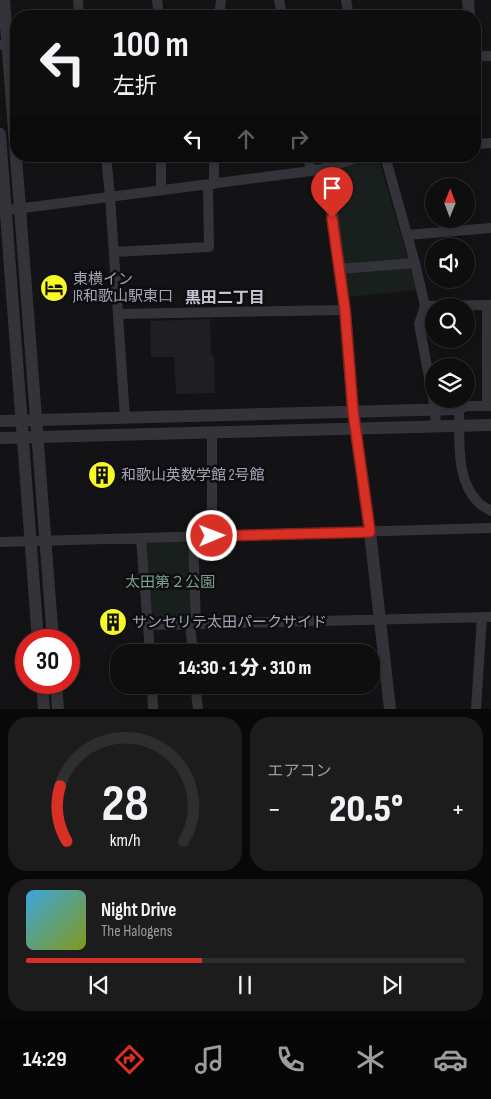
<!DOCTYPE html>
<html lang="ja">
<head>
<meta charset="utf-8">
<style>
	:root { --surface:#0e0e0f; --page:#1c1c1d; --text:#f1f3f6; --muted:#9b9c9e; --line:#2e2e2f; --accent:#d93025 }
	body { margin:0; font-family:"Sofia Sans Condensed","Noto Sans JP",sans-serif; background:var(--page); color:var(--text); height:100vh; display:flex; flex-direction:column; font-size:19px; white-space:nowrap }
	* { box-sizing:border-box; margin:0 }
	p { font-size:16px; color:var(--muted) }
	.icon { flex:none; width:28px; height:28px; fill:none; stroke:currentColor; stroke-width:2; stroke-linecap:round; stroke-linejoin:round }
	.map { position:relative; height:709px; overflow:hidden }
	.details { display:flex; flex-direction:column; gap:8px; padding:8px; background:#080808; flex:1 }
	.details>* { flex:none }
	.hud { position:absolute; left:10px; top:10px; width:471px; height:152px; border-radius:20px; box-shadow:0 2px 8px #0003,0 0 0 1px var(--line); background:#0e0e0f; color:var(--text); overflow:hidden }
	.needle { width:32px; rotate:1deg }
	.controls { position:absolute; left:425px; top:178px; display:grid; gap:10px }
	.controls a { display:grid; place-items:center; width:50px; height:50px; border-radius:50%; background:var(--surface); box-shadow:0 2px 8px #0003,0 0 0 1px var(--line); font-size:25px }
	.speed { position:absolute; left:15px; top:629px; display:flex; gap:10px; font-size:25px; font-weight:700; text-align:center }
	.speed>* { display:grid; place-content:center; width:65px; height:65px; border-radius:50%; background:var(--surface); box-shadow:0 2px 8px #0003,0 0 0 1px var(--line); line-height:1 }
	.speed .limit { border:8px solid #d22; background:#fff; color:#111 }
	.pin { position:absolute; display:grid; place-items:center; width:42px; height:42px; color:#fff; margin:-51px -21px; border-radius:50% 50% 50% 0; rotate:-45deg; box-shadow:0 0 5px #0007 }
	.pin .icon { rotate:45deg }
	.me { position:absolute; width:55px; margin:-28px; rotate:89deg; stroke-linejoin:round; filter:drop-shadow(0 0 4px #0008) }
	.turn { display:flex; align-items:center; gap:18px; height:105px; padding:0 20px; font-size:22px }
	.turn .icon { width:65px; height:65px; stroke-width:2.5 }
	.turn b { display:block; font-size:35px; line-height:42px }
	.lanes { display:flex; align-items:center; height:48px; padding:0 20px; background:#0003; justify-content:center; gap:25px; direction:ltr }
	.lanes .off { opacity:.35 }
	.big { font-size:38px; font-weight:800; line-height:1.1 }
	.details .widget { flex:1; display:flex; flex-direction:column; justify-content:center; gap:8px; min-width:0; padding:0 18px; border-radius:20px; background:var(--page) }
	.details .dial { align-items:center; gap:0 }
	.dial svg { height:130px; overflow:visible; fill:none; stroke:var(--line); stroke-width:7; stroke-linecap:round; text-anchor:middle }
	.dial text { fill:var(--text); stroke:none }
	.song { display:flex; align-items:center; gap:15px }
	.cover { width:60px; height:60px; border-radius:8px; background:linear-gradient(135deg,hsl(200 70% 55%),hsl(70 70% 35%)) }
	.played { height:5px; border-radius:2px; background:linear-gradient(90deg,var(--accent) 40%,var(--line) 40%) }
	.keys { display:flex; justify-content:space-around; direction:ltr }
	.heat { display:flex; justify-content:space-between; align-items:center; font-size:28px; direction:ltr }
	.details .tiles { flex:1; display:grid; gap:8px; grid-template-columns:1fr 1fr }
	.widget:last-child { grid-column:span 2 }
	.trip { position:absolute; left:110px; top:644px; width:270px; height:50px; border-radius:20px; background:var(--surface); box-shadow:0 2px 8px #0003,0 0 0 1px var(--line); font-weight:800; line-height:50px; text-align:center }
	.menu { display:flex; height:80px; justify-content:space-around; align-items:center; background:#060606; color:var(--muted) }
	.menu .icon { width:35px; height:35px }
	.menu .active { color:var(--accent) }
	.menu b { font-size:22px; color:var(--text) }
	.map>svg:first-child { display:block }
</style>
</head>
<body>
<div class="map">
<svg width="491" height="709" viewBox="0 0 491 709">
	<rect width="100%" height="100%" fill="#131214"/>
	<!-- built -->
	<path fill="#1f1e21" d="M 210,319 L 211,355 L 214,356 L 215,393 L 176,394 L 174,357 L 151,357 L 150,321 Z"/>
	<!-- green -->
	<path fill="#181f1c" d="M 375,156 L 378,156 L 417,290 L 348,297 L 329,171 Z
		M 190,540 L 193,620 L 151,621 L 146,543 Z"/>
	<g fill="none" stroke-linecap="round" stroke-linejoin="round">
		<!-- minor -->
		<path stroke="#343339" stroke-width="10" d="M 78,0 L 79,16
			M 157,0 L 159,16
			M 279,0 L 282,16
			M 346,0 L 349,16
			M 219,16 L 221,0
			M 0,45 L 16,45
			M 475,56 L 491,56
			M 475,144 L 491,143
			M 106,156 L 110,196 L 125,418
			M 214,156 L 214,184
			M 308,156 L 311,171
			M 385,156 L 415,263 L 425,306 L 419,324 L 435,409 L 436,427
			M 161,189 L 161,156
			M 0,211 L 311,171 L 326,168 L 362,156
			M 407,235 L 491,228
			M 114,252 L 209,247 L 208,185
			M 339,269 L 415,263
			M 487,305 L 487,405
			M 425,306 L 491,305
			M 118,314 L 345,310
			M 491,406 L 467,406 L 459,409 C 460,439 455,479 478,502 C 481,506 487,508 491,511
			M 212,433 L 212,536
			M 193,536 L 196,623
			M 141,539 L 150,652
			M 0,542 L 491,528
			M 190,624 L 193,652
			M 149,625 L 491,617
			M 152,685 L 153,709
			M 195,685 L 198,709
			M 476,709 L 482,617"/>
		<!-- tertiary -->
		<path stroke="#343339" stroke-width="12" d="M 4,0 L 53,640
			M 468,0 L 469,16
			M 0,134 L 38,640
			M 326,168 L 345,310 L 353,411 L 370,532 L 390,709
			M 0,421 L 459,409
			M 0,438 L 491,425
			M 42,682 L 44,709
			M 56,682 L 58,709"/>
	</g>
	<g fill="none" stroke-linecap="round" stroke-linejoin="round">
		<!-- route casing -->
		<g stroke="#8d1f18" stroke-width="12">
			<path id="route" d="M 212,536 L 370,532 L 353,411 L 345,310 L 332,218"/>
		</g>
		<!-- route -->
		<use href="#route" stroke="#d93025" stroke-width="9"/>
	</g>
	<!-- icons -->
	<defs>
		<g id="hotel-disc" transform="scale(1.4375)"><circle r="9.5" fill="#f7f926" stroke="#0e0d0f"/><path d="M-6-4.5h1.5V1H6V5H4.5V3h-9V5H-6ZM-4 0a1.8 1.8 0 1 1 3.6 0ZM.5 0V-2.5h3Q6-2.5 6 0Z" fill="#111"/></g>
		<g id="building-disc" transform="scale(1.4375)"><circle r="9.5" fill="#f7f926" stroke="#0e0d0f"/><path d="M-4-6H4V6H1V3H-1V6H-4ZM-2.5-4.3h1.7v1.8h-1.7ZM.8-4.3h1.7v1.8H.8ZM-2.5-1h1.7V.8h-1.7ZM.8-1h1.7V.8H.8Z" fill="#111"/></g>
	</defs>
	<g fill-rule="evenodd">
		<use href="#hotel-disc" x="54" y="288"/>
		<use href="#building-disc" x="102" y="475"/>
		<use href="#building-disc" x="113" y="622"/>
	</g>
	<g text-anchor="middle" stroke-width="5" stroke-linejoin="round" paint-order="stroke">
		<!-- poi labels -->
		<g font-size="15" fill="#a4a3b5" stroke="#0e0d0f" text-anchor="start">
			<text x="73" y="284">東横イン<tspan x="73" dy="17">JR和歌山駅東口</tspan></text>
			<text x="121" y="480">和歌山英数学館 2号館</text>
			<text x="132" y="627">サンセリテ太田パークサイド</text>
		</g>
		<!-- park labels -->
		<g font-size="15" fill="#79a189" stroke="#0e0d0f">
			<text x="170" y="587">太田第２公園</text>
		</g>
		<!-- neighbourhood labels -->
		<g font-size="16" font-weight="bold" fill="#c5c4d1" stroke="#0e0d0f">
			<text x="225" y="303">黒田二丁目</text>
		</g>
	</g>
</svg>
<div class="controls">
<a><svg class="needle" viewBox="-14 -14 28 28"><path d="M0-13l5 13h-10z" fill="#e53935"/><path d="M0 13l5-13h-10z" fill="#9b9c9e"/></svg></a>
<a><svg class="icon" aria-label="sound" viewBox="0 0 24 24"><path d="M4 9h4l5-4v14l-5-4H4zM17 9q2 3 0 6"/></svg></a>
<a><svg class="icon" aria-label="search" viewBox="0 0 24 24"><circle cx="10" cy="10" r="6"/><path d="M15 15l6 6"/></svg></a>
<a><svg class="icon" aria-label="layers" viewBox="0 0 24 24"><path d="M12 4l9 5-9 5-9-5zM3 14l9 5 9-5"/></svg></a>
</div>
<div class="speed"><div class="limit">30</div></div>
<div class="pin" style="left:332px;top:218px;background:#d93025"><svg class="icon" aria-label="arrive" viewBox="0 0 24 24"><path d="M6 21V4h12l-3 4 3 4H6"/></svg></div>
<svg class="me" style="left:212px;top:536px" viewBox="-20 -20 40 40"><circle r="17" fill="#d93025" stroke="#fff" stroke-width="3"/><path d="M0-11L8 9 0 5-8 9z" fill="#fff"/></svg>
<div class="trip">14:30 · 1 分 · 310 m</div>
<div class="hud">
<div class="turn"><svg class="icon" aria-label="left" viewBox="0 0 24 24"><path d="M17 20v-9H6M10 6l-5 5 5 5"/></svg><div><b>100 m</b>左折</div></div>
<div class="lanes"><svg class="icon" aria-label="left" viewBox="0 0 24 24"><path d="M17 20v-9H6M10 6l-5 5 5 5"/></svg><svg class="icon off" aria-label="ahead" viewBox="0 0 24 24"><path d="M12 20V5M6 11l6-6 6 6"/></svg><svg class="icon off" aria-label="right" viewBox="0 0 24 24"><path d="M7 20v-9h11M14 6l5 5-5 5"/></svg></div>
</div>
</div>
<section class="details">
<div class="tiles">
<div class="widget dial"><svg viewBox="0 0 100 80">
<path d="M14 69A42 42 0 1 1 86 69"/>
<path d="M14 69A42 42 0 0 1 10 35" stroke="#d93025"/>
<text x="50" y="56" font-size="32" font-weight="700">28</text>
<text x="50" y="72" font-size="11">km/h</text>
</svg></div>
<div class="widget"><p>エアコン</p>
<div class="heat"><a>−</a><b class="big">20.5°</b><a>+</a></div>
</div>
<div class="widget">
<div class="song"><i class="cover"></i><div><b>Night Drive</b><p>The Halogens</p></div></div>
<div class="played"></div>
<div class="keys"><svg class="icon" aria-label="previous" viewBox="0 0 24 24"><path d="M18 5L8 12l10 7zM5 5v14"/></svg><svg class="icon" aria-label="pause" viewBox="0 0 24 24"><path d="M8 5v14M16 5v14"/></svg><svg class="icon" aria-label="next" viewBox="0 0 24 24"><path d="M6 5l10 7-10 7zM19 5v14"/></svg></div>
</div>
</div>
</section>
<nav class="menu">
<b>14:29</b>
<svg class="icon active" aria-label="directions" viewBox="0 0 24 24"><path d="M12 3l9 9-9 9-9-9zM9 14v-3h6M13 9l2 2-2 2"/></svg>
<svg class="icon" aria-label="music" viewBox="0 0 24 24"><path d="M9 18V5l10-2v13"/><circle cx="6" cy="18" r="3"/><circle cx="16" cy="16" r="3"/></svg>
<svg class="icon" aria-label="phone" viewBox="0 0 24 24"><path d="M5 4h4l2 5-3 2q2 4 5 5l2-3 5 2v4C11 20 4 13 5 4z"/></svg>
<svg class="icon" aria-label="climate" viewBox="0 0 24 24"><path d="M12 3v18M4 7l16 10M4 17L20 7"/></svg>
<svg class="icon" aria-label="car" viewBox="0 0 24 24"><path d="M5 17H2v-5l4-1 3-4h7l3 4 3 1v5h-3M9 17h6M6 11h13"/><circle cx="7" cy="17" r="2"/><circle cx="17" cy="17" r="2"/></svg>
</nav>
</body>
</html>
